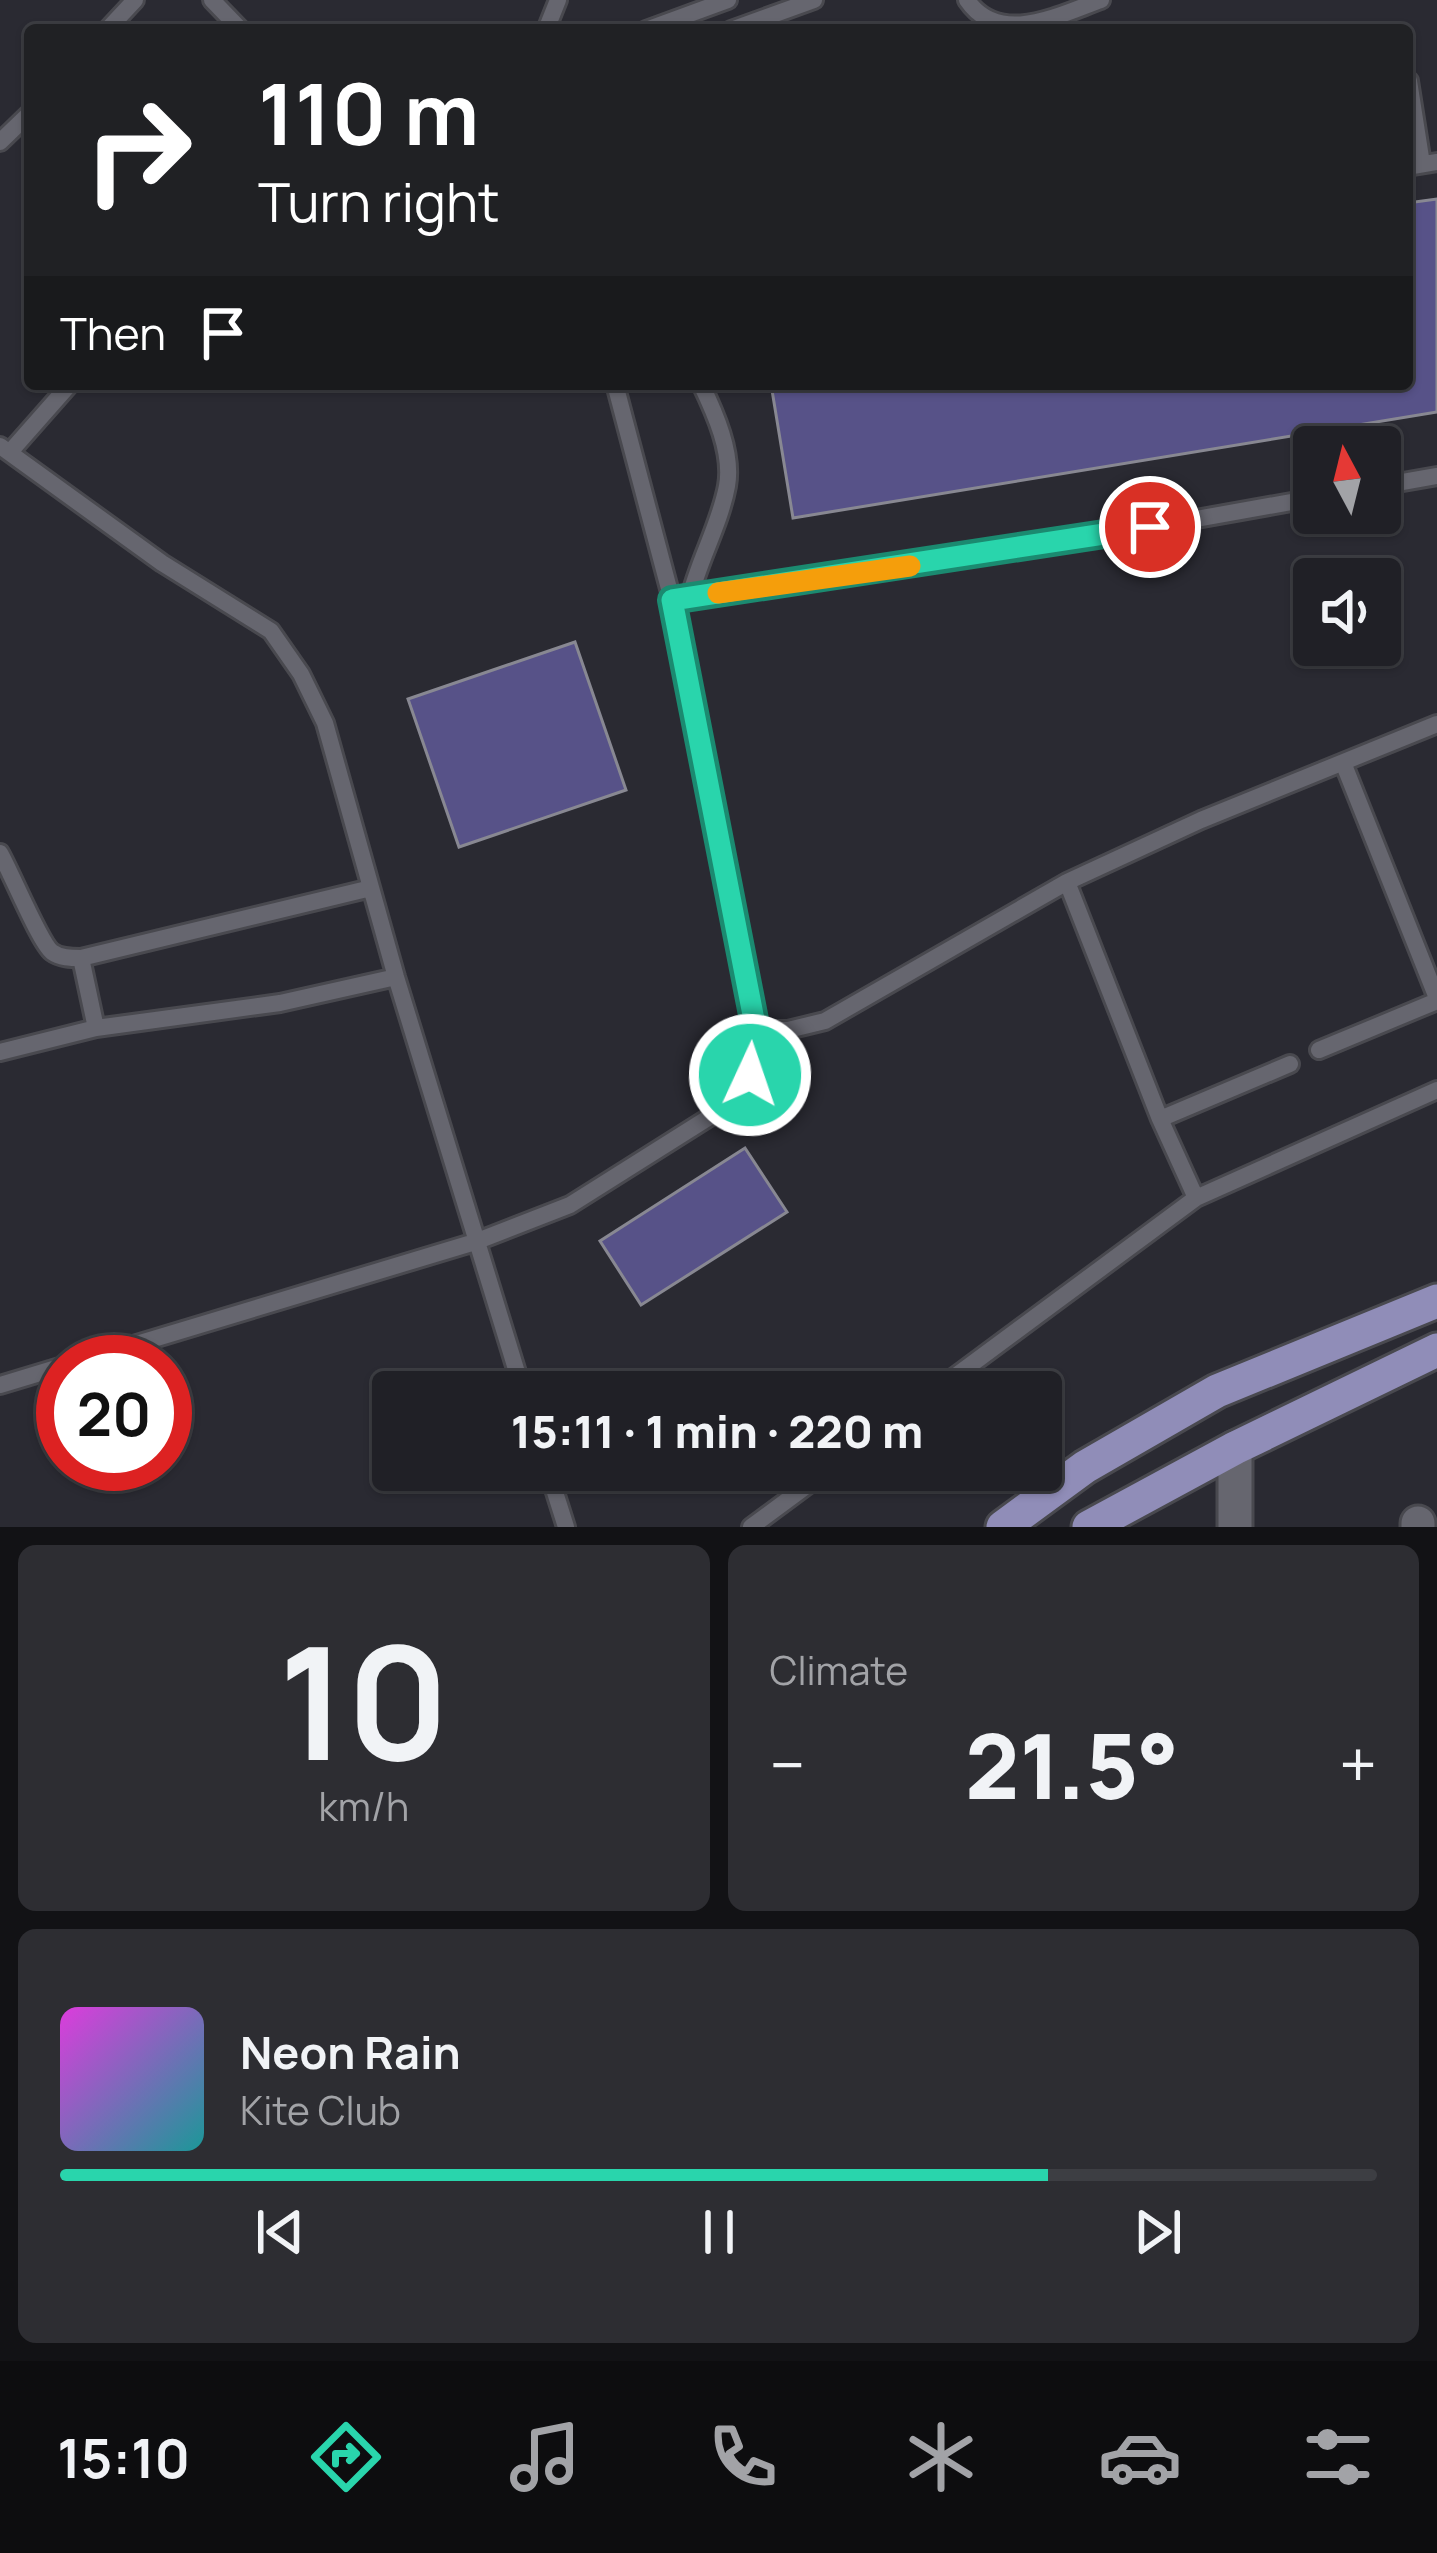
<!DOCTYPE html>
<html lang="en">
<head>
<meta charset="utf-8">
<style>
	:root { --surface:#202026; --page:#2d2d32; --text:#f1f3f6; --muted:#a2a3a7; --line:#3d3e43; --accent:#29d5ac }
	body { margin:0; font-family:Manrope,sans-serif; background:var(--page); color:var(--text); height:100vh; display:flex; flex-direction:column; font-size:45px; white-space:nowrap }
	* { box-sizing:border-box; margin:0 }
	p { font-size:39px; color:var(--muted) }
	.icon { flex:none; width:66px; height:66px; fill:none; stroke:currentColor; stroke-width:2; stroke-linecap:round; stroke-linejoin:round }
	.map { position:relative; height:1527px; overflow:hidden }
	.side { display:flex; flex-direction:column; gap:18px; padding:18px; background:#121215; flex:1 }
	.side>* { flex:none }
	.guide { position:absolute; left:24px; top:24px; width:1389px; height:366px; border-radius:12px; box-shadow:0 3px 9px #0004,0 0 0 3px var(--line); background:#202124; color:#fff; overflow:hidden }
	.needle { width:78px; rotate:353deg }
	.controls { position:absolute; left:1293px; top:426px; display:grid; gap:24px }
	.controls a { display:grid; place-items:center; width:108px; height:108px; border-radius:12px; background:var(--surface); box-shadow:0 3px 9px #0004,0 0 0 3px var(--line); font-size:60px }
	.speed { position:absolute; left:36px; top:1335px; display:flex; gap:24px; font-size:60px; font-weight:700; text-align:center }
	.speed>* { display:grid; place-content:center; width:156px; height:156px; border-radius:50%; background:var(--surface); box-shadow:0 3px 9px #0004,0 0 0 3px var(--line); line-height:1 }
	.speed .limit { border:18px solid #d22; background:#fff; color:#111 }
	.pin { position:absolute; display:grid; place-items:center; width:102px; height:102px; color:#fff; margin:-51px; border:6px solid #fff; border-radius:50%; box-shadow:0 3px 12px #0007 }
	.me { position:absolute; width:132px; margin:-66px; rotate:3deg; stroke-linejoin:round; filter:drop-shadow(0 0 9px #0008) }
	.turn { display:flex; align-items:center; gap:42px; height:252px; padding:0 36px; font-size:54px }
	.turn .icon { width:156px; height:156px; stroke-width:2.5 }
	.turn b { display:block; font-size:84px; line-height:102px }
	.then { display:flex; align-items:center; height:114px; padding:0 36px; background:#0003; gap:24px; font-size:45px }
	.big { font-size:90px; font-weight:800; line-height:1.1 }
	.side .widget { flex:1; display:flex; flex-direction:column; justify-content:center; gap:18px; min-width:0; padding:0 42px; border-radius:18px; background:var(--page) }
	.side .dial { align-items:center; gap:0 }
	.dial b { font-size:156px; line-height:1 }
	.song { display:flex; align-items:center; gap:36px }
	.cover { width:144px; height:144px; border-radius:18px; background:linear-gradient(135deg,hsl(300 70% 55%),hsl(180 70% 35%)) }
	.played { height:12px; border-radius:6px; background:linear-gradient(90deg,var(--accent) 75%,var(--line) 75%) }
	.keys { display:flex; justify-content:space-around; direction:ltr }
	.heat { display:flex; justify-content:space-between; align-items:center; font-size:66px; direction:ltr }
	.side .tiles { flex:1; display:grid; gap:18px; grid-template-columns:1fr 1fr }
	.widget:last-child { grid-column:span 2 }
	.trip { position:absolute; left:372px; top:1371px; width:690px; height:120px; border-radius:12px; background:var(--surface); box-shadow:0 3px 9px #0004,0 0 0 3px var(--line); font-weight:800; line-height:120px; text-align:center }
	.dock { display:flex; height:192px; justify-content:space-around; align-items:center; background:#0d0d0f; color:var(--muted) }
	.dock .icon { width:84px; height:84px }
	.dock .on { color:var(--accent) }
	.dock b { font-size:54px; color:var(--text) }
	.map>svg:first-child { display:block }
</style>
</head>
<body>
<div class="map">
<svg width="1437" height="1527" viewBox="0 0 1437 1527">
	<rect width="100%" height="100%" fill="#2a2a32"/>
	<!-- building -->
	<path fill="#575288" stroke="#888892" stroke-width="3" d="M 1437,199 L 1437,412 L 793,518 L 771,384 L 1407,384 L 1407,203 Z
		M 575,642 L 626,790 L 459,847 L 408,699 Z
		M 745,1148 L 787,1212 L 641,1305 L 600,1241 Z"/>
	<g fill="none" stroke-linecap="round" stroke-linejoin="round">
		<!-- service casing -->
		<g stroke="#49494f" stroke-width="22">
			<path id="service" d="M 212,0 L 241,30
				M 967,0 C 999,47 1059,15 1101,0
				M 107,30 L 135,0
				M 546,30 L 558,0
				M 646,30 L 728,0
				M 731,30 L 814,0
				M 1409,81 L 1422,164
				M 0,142 L 30,113
				M 1407,167 L 1437,162
				M 0,446 L 162,563 L 271,631 L 301,674 L 325,723 L 396,977 L 523,1392
				M 10,452 L 70,384
				M 1380,486 L 1437,476
				M 690,597 C 699,560 720,524 727,486 C 733,453 715,413 701,384
				M 672,600 L 1028,549 L 1314,498
				M 1344,765 L 1437,998
				M 0,853 C 11,872 40,943 52,952 C 60,958 71,958 81,958 L 371,888
				M 1067,882 L 1160,1119 L 1196,1198
				M 81,958 L 96,1028
				M 756,1030 L 788,1030 L 825,1021 L 1067,882 L 1201,820 L 1437,724
				M 1319,1050 L 1437,1001
				M 0,1052 L 96,1028 L 280,1003 L 396,977
				M 1160,1119 L 1290,1064
				M 77,1362 L 475,1242 L 570,1205 L 735,1101 L 750,1075 L 756,1030 L 672,600 L 615,384
				M 0,1385 L 63,1366
				M 934,1392 L 1196,1198 L 1437,1090
				M 548,1470 L 566,1527
				M 751,1527 L 828,1470"/>
		</g>
		<!-- minor casing -->
		<g stroke="#49494f" stroke-width="39">
			<path id="minor" d="M 1418,1523 L 1418,1527
				M 1235,1527 L 1235,1448"/>
		</g>
		<!-- primary casing -->
		<g stroke="#49494f" stroke-width="39">
			<path id="primary" d="M 1003,1527 L 1085,1467 L 1217,1391 L 1437,1301
				M 1089,1527 L 1235,1448 L 1437,1350"/>
		</g>
		<!-- service -->
		<use href="#service" stroke="#66666f" stroke-width="16"/>
		<!-- minor -->
		<use href="#minor" stroke="#66666f" stroke-width="33"/>
		<!-- primary -->
		<use href="#primary" stroke="#908db8" stroke-width="33"/>
	</g>
	<g fill="none" stroke-linecap="round" stroke-linejoin="round">
		<!-- route casing -->
		<g stroke="#1b8a70" stroke-width="30">
			<path id="route" d="M 750,1075 L 756,1030 L 672,600 L 1150,527"/>
		</g>
		<!-- route -->
		<use href="#route" stroke="#29d5ac" stroke-width="21"/>
		<!-- slow -->
		<path stroke="#f59e0b" stroke-width="21" d="M 718,593 L 910,566"/>
	</g>
</svg>
<div class="controls">
<a><svg class="needle" viewBox="-14 -14 28 28"><path d="M0-13l5 13h-10z" fill="#e53935"/><path d="M0 13l5-13h-10z" fill="#a2a3a7"/></svg></a>
<a><svg class="icon" aria-label="sound" viewBox="0 0 24 24"><path d="M4 9h4l5-4v14l-5-4H4zM17 9q2 3 0 6"/></svg></a>
</div>
<div class="speed"><div class="limit">20</div></div>
<div class="pin" style="left:1150px;top:527px;background:#d93025"><svg class="icon" aria-label="arrive" viewBox="0 0 24 24"><path d="M6 21V4h12l-3 4 3 4H6"/></svg></div>
<svg class="me" style="left:750px;top:1075px" viewBox="-20 -20 40 40"><circle r="17" fill="#29d5ac" stroke="#fff" stroke-width="3"/><path d="M0-11L8 9 0 5-8 9z" fill="#fff"/></svg>
<div class="trip">15:11 · 1 min · 220 m</div>
<div class="guide">
<div class="turn"><svg class="icon" aria-label="right" viewBox="0 0 24 24"><path d="M7 20v-9h11M14 6l5 5-5 5"/></svg><div><b>110 m</b>Turn right</div></div>
<div class="then">Then<svg class="icon" aria-label="arrive" viewBox="0 0 24 24"><path d="M6 21V4h12l-3 4 3 4H6"/></svg></div>
</div>
</div>
<section class="side">
<div class="tiles">
<div class="widget dial"><b>10</b><p>km/h</p></div>
<div class="widget"><p>Climate</p>
<div class="heat"><a>−</a><b class="big">21.5°</b><a>+</a></div>
</div>
<div class="widget">
<div class="song"><i class="cover"></i><div><b>Neon Rain</b><p>Kite Club</p></div></div>
<div class="played"></div>
<div class="keys"><svg class="icon" aria-label="previous" viewBox="0 0 24 24"><path d="M18 5L8 12l10 7zM5 5v14"/></svg><svg class="icon" aria-label="pause" viewBox="0 0 24 24"><path d="M8 5v14M16 5v14"/></svg><svg class="icon" aria-label="next" viewBox="0 0 24 24"><path d="M6 5l10 7-10 7zM19 5v14"/></svg></div>
</div>
</div>
</section>
<nav class="dock">
<b>15:10</b>
<svg class="icon on" aria-label="directions" viewBox="0 0 24 24"><path d="M12 3l9 9-9 9-9-9zM9 14v-3h6M13 9l2 2-2 2"/></svg>
<svg class="icon" aria-label="music" viewBox="0 0 24 24"><path d="M9 18V5l10-2v13"/><circle cx="6" cy="18" r="3"/><circle cx="16" cy="16" r="3"/></svg>
<svg class="icon" aria-label="phone" viewBox="0 0 24 24"><path d="M5 4h4l2 5-3 2q2 4 5 5l2-3 5 2v4C11 20 4 13 5 4z"/></svg>
<svg class="icon" aria-label="climate" viewBox="0 0 24 24"><path d="M12 3v18M4 7l16 10M4 17L20 7"/></svg>
<svg class="icon" aria-label="car" viewBox="0 0 24 24"><path d="M5 17H2v-5l4-1 3-4h7l3 4 3 1v5h-3M9 17h6M6 11h13"/><circle cx="7" cy="17" r="2"/><circle cx="17" cy="17" r="2"/></svg>
<svg class="icon" aria-label="filters" viewBox="0 0 24 24"><path d="M4 7h16M4 17h16"/><circle cx="9" cy="7" r="2"/><circle cx="15" cy="17" r="2"/></svg>
</nav>
</body>
</html>
